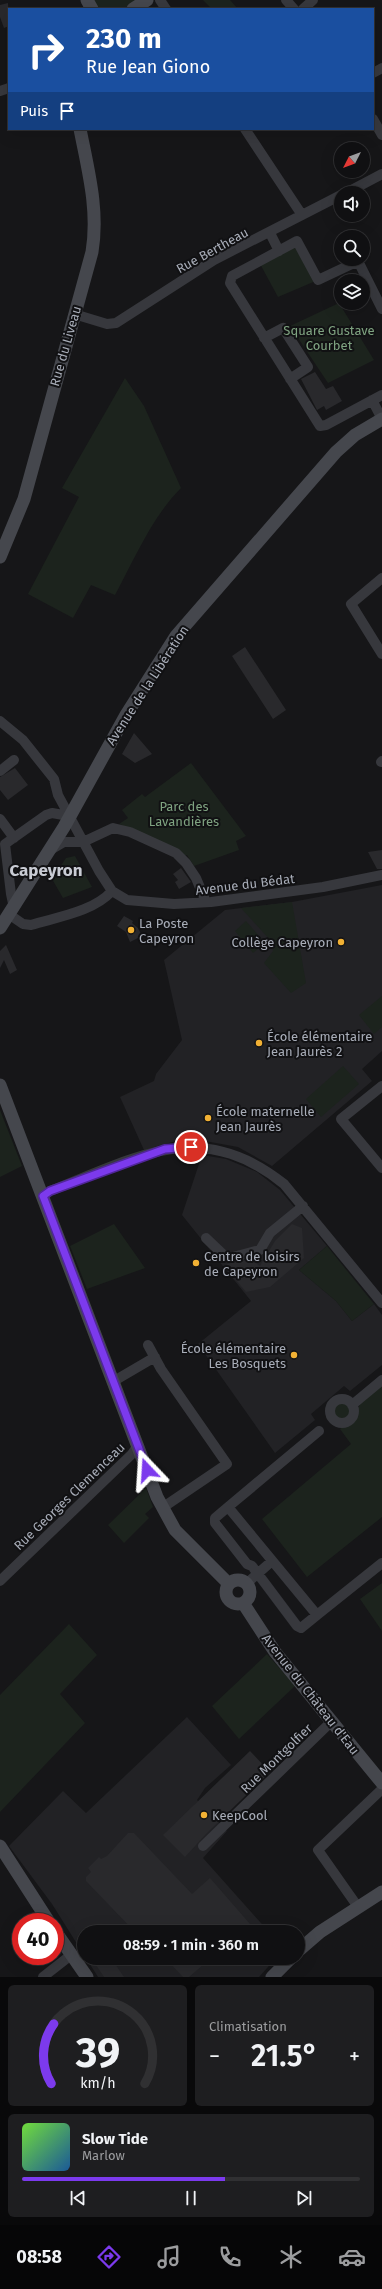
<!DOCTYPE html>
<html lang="fr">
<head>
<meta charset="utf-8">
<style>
	:root { --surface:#101012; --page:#1e1e20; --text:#f1f3f6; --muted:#9c9d9f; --line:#303032; --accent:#7c3aed }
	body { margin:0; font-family:"Fira Sans",sans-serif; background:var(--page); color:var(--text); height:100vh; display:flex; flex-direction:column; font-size:15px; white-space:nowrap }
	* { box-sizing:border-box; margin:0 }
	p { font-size:13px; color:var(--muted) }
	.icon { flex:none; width:22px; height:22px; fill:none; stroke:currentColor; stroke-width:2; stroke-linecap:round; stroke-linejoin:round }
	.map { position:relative; height:1977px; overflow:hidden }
	.sheet { display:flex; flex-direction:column; gap:8px; padding:8px; background:#09090a; flex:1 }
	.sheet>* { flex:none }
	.banner { position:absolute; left:8px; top:8px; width:366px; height:122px; border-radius:0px; box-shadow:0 4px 16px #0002,0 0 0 1px var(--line); background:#1a4fa0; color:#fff; overflow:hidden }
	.needle { width:26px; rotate:228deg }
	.fabs { position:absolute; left:334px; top:142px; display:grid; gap:8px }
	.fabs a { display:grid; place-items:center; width:36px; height:36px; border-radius:50%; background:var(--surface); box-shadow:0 4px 16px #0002,0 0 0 1px var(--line); font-size:20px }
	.speed { position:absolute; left:12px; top:1913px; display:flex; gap:8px; font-size:20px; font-weight:700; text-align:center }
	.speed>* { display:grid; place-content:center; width:52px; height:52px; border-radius:50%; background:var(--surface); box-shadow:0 4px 16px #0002,0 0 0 1px var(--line); line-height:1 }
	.speed .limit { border:6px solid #d22; background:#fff; color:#111 }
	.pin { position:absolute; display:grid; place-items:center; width:34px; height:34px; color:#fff; margin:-17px; border:2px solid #fff; border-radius:50%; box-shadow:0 1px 4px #0007 }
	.me { position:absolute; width:44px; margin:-22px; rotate:340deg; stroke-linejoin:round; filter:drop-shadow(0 0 3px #0008) }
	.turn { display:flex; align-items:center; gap:14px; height:84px; padding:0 12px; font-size:18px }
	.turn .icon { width:52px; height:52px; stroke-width:2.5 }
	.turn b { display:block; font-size:28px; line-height:34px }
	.then { display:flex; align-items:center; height:38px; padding:0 12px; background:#0003; gap:8px; font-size:15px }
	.big { font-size:30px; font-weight:600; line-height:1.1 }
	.sheet .widget { flex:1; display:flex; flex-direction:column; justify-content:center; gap:6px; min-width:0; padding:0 14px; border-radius:6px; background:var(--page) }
	.sheet .dial { align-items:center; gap:0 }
	.dial svg { height:104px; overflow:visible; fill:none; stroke:var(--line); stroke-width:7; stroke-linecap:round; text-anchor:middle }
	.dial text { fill:var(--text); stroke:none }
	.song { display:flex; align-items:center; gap:12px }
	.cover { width:48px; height:48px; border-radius:6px; background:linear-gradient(135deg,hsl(100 70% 55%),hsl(210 70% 35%)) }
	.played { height:4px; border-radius:2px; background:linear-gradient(90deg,var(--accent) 60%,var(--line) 60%) }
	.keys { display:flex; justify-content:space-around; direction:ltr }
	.heat { display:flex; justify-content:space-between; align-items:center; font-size:22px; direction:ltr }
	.sheet .tiles { flex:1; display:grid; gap:8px; grid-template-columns:1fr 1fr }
	.widget:last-child { grid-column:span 2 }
	.trip { position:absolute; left:77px; top:1925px; width:228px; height:40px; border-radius:20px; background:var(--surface); box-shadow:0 4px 16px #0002,0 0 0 1px var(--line); font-weight:600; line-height:40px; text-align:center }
	.dock { display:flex; height:64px; justify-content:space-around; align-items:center; background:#060607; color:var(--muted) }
	.dock .icon { width:28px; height:28px }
	.dock .active { color:var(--accent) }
	.dock b { font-size:18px; color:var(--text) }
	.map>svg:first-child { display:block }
</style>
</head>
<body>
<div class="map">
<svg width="382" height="1977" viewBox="0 0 382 1977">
	<rect width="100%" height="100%" fill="#161618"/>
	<!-- built -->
	<path fill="#222225" d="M 382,885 L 382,1051 L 362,1069 L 372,1081 L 272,1166 L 238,1147 L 205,1141 L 176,1141 L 144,1150 L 120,1097 L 154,1081 L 156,1074 L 182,1040 L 164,960 L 225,910 L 292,902 Z
		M 202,1155 L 226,1159 L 257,1172 L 280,1190 L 327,1246 L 299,1270 L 336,1301 L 352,1321 L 374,1304 L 382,1315 L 382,1365 L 350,1391 L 344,1386 L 311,1414 L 315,1420 L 275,1453 L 198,1344 L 251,1301 L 182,1215 Z
		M 187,1717 L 231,1765 L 205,1788 L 197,1800 L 227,1831 L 203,1858 L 269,1932 L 84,1932 L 84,1955 L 52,1904 L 9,1846 L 63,1791 L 86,1813 Z
		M 86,1958 L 276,1958 L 259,1977 L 98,1977 Z"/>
	<!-- green -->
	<path fill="#1c231d" d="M 87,0 L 147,0 L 133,9 L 92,9 Z
		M 203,0 L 230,0 L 238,9 L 212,9 Z
		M 297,241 L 318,280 L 278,297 L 259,262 Z
		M 339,303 L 374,360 L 328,383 L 290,326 Z
		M 125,378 L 144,406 L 181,488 C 152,517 135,558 115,595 L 91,585 L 73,618 L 28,594 L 79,497 L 62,488 Z
		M 191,763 L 246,836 L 236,841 L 239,850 L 194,866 L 187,855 L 183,856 L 179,851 L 119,824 L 128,818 L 122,810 L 142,794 L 145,797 Z
		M 75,856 L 92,887 L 63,898 L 52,879 L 66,858 Z
		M 292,902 L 306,983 L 291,993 L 264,963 L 273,951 L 271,941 L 241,908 Z
		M 246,921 L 265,943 L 253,953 L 235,931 Z
		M 382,996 L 382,1027 L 374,1034 L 359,1015 Z
		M 343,1066 L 359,1084 L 321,1117 L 306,1099 Z
		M 0,1110 L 22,1166 L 0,1177 Z
		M 114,1224 L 145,1268 L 87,1289 L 70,1246 Z
		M 327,1246 L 374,1304 L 352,1321 L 336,1301 L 299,1270 Z
		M 382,1386 L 382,1517 L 307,1577 L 262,1519 L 351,1444 L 340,1429 L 355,1417 L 360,1404 Z
		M334 1411a8 8 0 1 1 16 0a8 8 0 1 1-16 0Z
		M 146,1488 L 153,1507 L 145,1514 L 149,1518 L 124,1543 L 108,1525 Z
		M 382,1583 L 382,1631 L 360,1599 Z
		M 69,1624 L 97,1655 L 60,1694 L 85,1723 L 0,1812 L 0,1695 Z
		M 267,1654 L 295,1686 L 239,1739 L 212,1706 Z"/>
	<!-- building -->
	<path fill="#29292c" d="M 8,3 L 9,26 L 4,28 L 0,17 L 0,5 Z
		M 315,372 L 326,389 L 333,386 L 342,401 L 326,410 L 324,406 L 317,410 L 301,379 Z
		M 245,647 L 286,710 L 273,719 L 232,656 Z
		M 134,733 L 152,754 L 135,763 L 122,754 Z
		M 15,768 L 28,785 L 8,800 L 0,790 L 0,777 Z
		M 382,850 L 382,869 L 377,869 L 368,852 Z
		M 181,868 L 191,882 L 179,889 L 175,882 L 178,880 L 173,874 Z
		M 124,916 L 133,921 L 132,923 L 138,928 L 142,936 L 130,942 L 126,932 L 117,926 Z
		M 6,945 L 17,970 L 10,974 L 4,960 L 0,968 L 0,951 Z
		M 292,1224 L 302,1228 L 304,1258 L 270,1287 L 246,1292 L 225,1267 L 227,1264 L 250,1259 L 260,1266 L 275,1241 Z
		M 250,1751 L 270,1772 L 206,1834 L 185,1857 L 163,1835 Z
		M 128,1833 L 134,1833 L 192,1894 L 210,1878 L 250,1924 L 240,1932 L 135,1932 L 86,1881 L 86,1877 L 91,1872 L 88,1868 L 99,1857 L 101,1859 L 107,1856 Z
		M 107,1958 L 111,1958 L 124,1977 L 104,1977 L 96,1965 Z
		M 165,1958 L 211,1958 L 189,1977 L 183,1977 Z"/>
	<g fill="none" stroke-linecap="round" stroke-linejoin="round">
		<!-- street -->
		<path stroke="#37383d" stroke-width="10" d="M 160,0 L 166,9
			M 286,0 L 294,9
			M 303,9 L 313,0
			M 373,73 L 382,68
			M 0,91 L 9,88
			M 373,119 L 382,135
			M 245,129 L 302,215
			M 346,193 L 382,174
			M 270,233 L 279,251
			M 382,309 L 360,265 L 354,263 L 318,280 L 297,241 L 232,276 L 230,283 L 320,426 L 326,425 L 382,395
			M 74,314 L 107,324 L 116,323 L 214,260 L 341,195
			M 264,338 L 283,328 L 308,367 L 290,379
			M 372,400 L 382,419
			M 382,578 L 351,604 L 382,654
			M 0,721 L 23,740 L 54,779 L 58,795 L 99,871 L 112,891 L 127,900 L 174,904 L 211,902 L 323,887 L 382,875
			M 381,762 L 382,761
			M 0,771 L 14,760
			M 0,819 L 14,838
			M 83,842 L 113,828 L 130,832 L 176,853 L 186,863 L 196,878 L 206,902
			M 52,849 L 64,842 L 83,842
			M 14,908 L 11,894 L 5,844 L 46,815 L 52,813 L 69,816
			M 10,915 L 23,924 L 31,925 C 57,917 93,912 112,891
			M 382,1086 L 341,1119 L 382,1168
			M 43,1197 L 50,1191 C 137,1157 201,1117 284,1184 L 382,1303
			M 206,1238 L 226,1257 L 233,1257 L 260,1250 L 270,1233 L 303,1206
			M 148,1345 L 161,1369 L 227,1464 L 162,1508
			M 114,1381 L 155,1357
			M330 1411a12 12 0 1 1 24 0a12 12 0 1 1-24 0Z
			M 352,1405 L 382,1380
			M 319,1431 L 228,1507 L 317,1615 L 382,1563
			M 228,1507 L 215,1518 L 215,1523 L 247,1564 L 252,1566 L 297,1626 L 301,1628 L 317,1615
			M 0,1581 L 132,1454 L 138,1445
			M 246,1584 L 272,1561
			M 203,1846 L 332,1721
			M 358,1907 L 318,1850 L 382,1789
			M 43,1977 L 71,1955"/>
		<!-- secondary -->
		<path stroke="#45474d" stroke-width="13" d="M 87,0 L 92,9
			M 133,9 L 147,0
			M 0,557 L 24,499 L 92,252 C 99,210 88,170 80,129
			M 0,928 L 64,827 L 126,715 L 176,636 L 336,452 L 355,435 L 382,419
			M 0,1085 L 157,1497 L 175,1530 L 229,1584
			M226 1592a12 12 0 1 1 24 0a12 12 0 1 1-24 0Z
			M 243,1603 L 275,1652 L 382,1783
			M 0,1846 L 49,1922
			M 55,1931 L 87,1977
			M 298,1951 L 320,1932 L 382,1892
			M 272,1977 L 291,1958"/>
	</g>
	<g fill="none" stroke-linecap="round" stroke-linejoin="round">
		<!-- route casing -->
		<g stroke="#51269a" stroke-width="10">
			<path id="route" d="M 147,1470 L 43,1196 L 50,1191 L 165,1149 L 191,1147"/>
		</g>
		<!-- route -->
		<use href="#route" stroke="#7c3aed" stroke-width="7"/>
	</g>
	<!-- markers -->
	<g fill="#f2b134" stroke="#111113" stroke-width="1.5">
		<circle cx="131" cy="930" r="4"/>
		<circle cx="341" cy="942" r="4"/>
		<circle cx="259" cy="1043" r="4"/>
		<circle cx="208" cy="1118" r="4"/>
		<circle cx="196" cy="1263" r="4"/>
		<circle cx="294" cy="1355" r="4"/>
		<circle cx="204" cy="1815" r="4"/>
	</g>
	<g text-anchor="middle" stroke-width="4" stroke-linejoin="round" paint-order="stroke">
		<!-- street labels -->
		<g font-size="13" fill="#a8adb8" stroke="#111113">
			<text transform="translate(212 250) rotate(-29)" y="5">Rue Bertheau</text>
			<text transform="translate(65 346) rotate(-74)" y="5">Rue du Liveau</text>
			<text transform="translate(147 685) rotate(-57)" y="5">Avenue de la Libération</text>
			<text transform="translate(245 884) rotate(-7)" y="5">Avenue du Bédat</text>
			<text transform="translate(69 1496) rotate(-44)" y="5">Rue Georges Clemenceau</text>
			<text transform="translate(311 1694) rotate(52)" y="5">Avenue du Château d'Eau</text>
			<text transform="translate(276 1758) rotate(-44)" y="5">Rue Montgolfier</text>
		</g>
		<!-- park labels -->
		<g font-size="13" fill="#7fa381" stroke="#111113">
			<text x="329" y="335">Square Gustave<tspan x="329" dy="15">Courbet</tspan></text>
			<text x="184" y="811">Parc des<tspan x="184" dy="15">Lavandières</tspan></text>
		</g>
		<!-- poi labels -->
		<g font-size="13" fill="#a8adb8" stroke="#111113" text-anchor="start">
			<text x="139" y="928">La Poste<tspan x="139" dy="15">Capeyron</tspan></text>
			<text x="333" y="947" text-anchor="end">Collège Capeyron</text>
			<text x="267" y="1041">École élémentaire<tspan x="267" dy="15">Jean Jaurès 2</tspan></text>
			<text x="216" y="1116">École maternelle<tspan x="216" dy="15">Jean Jaurès</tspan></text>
			<text x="204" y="1261">Centre de loisirs<tspan x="204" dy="15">de Capeyron</tspan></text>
			<text x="286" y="1353" text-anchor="end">École élémentaire<tspan x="286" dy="15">Les Bosquets</tspan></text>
			<text x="212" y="1820">KeepCool</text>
		</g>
		<!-- district labels -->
		<g font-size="17" font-weight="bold" fill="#c9ccd4" stroke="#111113">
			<text x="46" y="876">Capeyron</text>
		</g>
	</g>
</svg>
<div class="fabs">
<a><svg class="needle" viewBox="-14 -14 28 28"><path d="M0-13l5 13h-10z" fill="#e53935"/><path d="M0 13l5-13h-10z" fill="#9c9d9f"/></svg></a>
<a><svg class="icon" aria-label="sound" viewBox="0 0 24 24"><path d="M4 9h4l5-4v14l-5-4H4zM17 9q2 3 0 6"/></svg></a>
<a><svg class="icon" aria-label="search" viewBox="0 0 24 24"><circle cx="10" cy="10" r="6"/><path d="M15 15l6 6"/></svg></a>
<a><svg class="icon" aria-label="layers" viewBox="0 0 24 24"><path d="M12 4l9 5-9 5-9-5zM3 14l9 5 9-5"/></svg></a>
</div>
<div class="speed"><div class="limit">40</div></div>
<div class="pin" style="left:191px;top:1147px;background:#d93025"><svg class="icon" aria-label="arrive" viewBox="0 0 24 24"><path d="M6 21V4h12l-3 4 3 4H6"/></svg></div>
<svg class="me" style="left:147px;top:1470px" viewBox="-20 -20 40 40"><path d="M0-17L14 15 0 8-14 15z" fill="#7c3aed" stroke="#fff" stroke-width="4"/></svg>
<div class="trip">08:59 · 1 min · 360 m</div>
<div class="banner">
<div class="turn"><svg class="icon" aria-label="right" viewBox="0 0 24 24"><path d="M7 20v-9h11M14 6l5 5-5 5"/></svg><div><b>230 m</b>Rue Jean Giono</div></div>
<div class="then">Puis<svg class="icon" aria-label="arrive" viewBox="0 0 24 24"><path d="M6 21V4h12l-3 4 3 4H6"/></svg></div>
</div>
</div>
<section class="sheet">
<div class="tiles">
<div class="widget dial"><svg viewBox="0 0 100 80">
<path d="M14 69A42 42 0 1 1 86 69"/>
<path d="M14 69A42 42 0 0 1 16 23" stroke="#7c3aed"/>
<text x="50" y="56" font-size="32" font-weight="700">39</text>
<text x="50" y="72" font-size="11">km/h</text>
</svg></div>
<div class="widget"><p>Climatisation</p>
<div class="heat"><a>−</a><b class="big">21.5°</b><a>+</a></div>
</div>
<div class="widget">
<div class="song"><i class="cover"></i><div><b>Slow Tide</b><p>Marlow</p></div></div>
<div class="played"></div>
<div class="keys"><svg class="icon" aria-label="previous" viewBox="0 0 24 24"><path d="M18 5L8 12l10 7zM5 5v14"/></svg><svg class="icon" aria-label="pause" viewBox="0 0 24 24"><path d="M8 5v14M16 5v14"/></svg><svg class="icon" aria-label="next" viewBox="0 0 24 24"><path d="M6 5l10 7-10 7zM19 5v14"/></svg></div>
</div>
</div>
</section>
<nav class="dock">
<b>08:58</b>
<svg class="icon active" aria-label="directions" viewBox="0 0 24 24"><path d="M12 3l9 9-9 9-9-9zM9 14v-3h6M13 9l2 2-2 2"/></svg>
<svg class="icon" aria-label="music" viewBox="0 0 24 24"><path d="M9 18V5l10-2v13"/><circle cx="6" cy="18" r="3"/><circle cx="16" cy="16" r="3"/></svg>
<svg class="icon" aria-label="phone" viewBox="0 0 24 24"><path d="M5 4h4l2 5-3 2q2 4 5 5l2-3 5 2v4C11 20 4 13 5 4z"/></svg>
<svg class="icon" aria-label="climate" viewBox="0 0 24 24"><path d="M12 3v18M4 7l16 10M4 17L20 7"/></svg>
<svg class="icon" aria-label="car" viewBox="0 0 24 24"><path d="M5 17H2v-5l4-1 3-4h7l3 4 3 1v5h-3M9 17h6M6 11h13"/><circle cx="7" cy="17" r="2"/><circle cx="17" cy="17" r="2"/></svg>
</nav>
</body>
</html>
